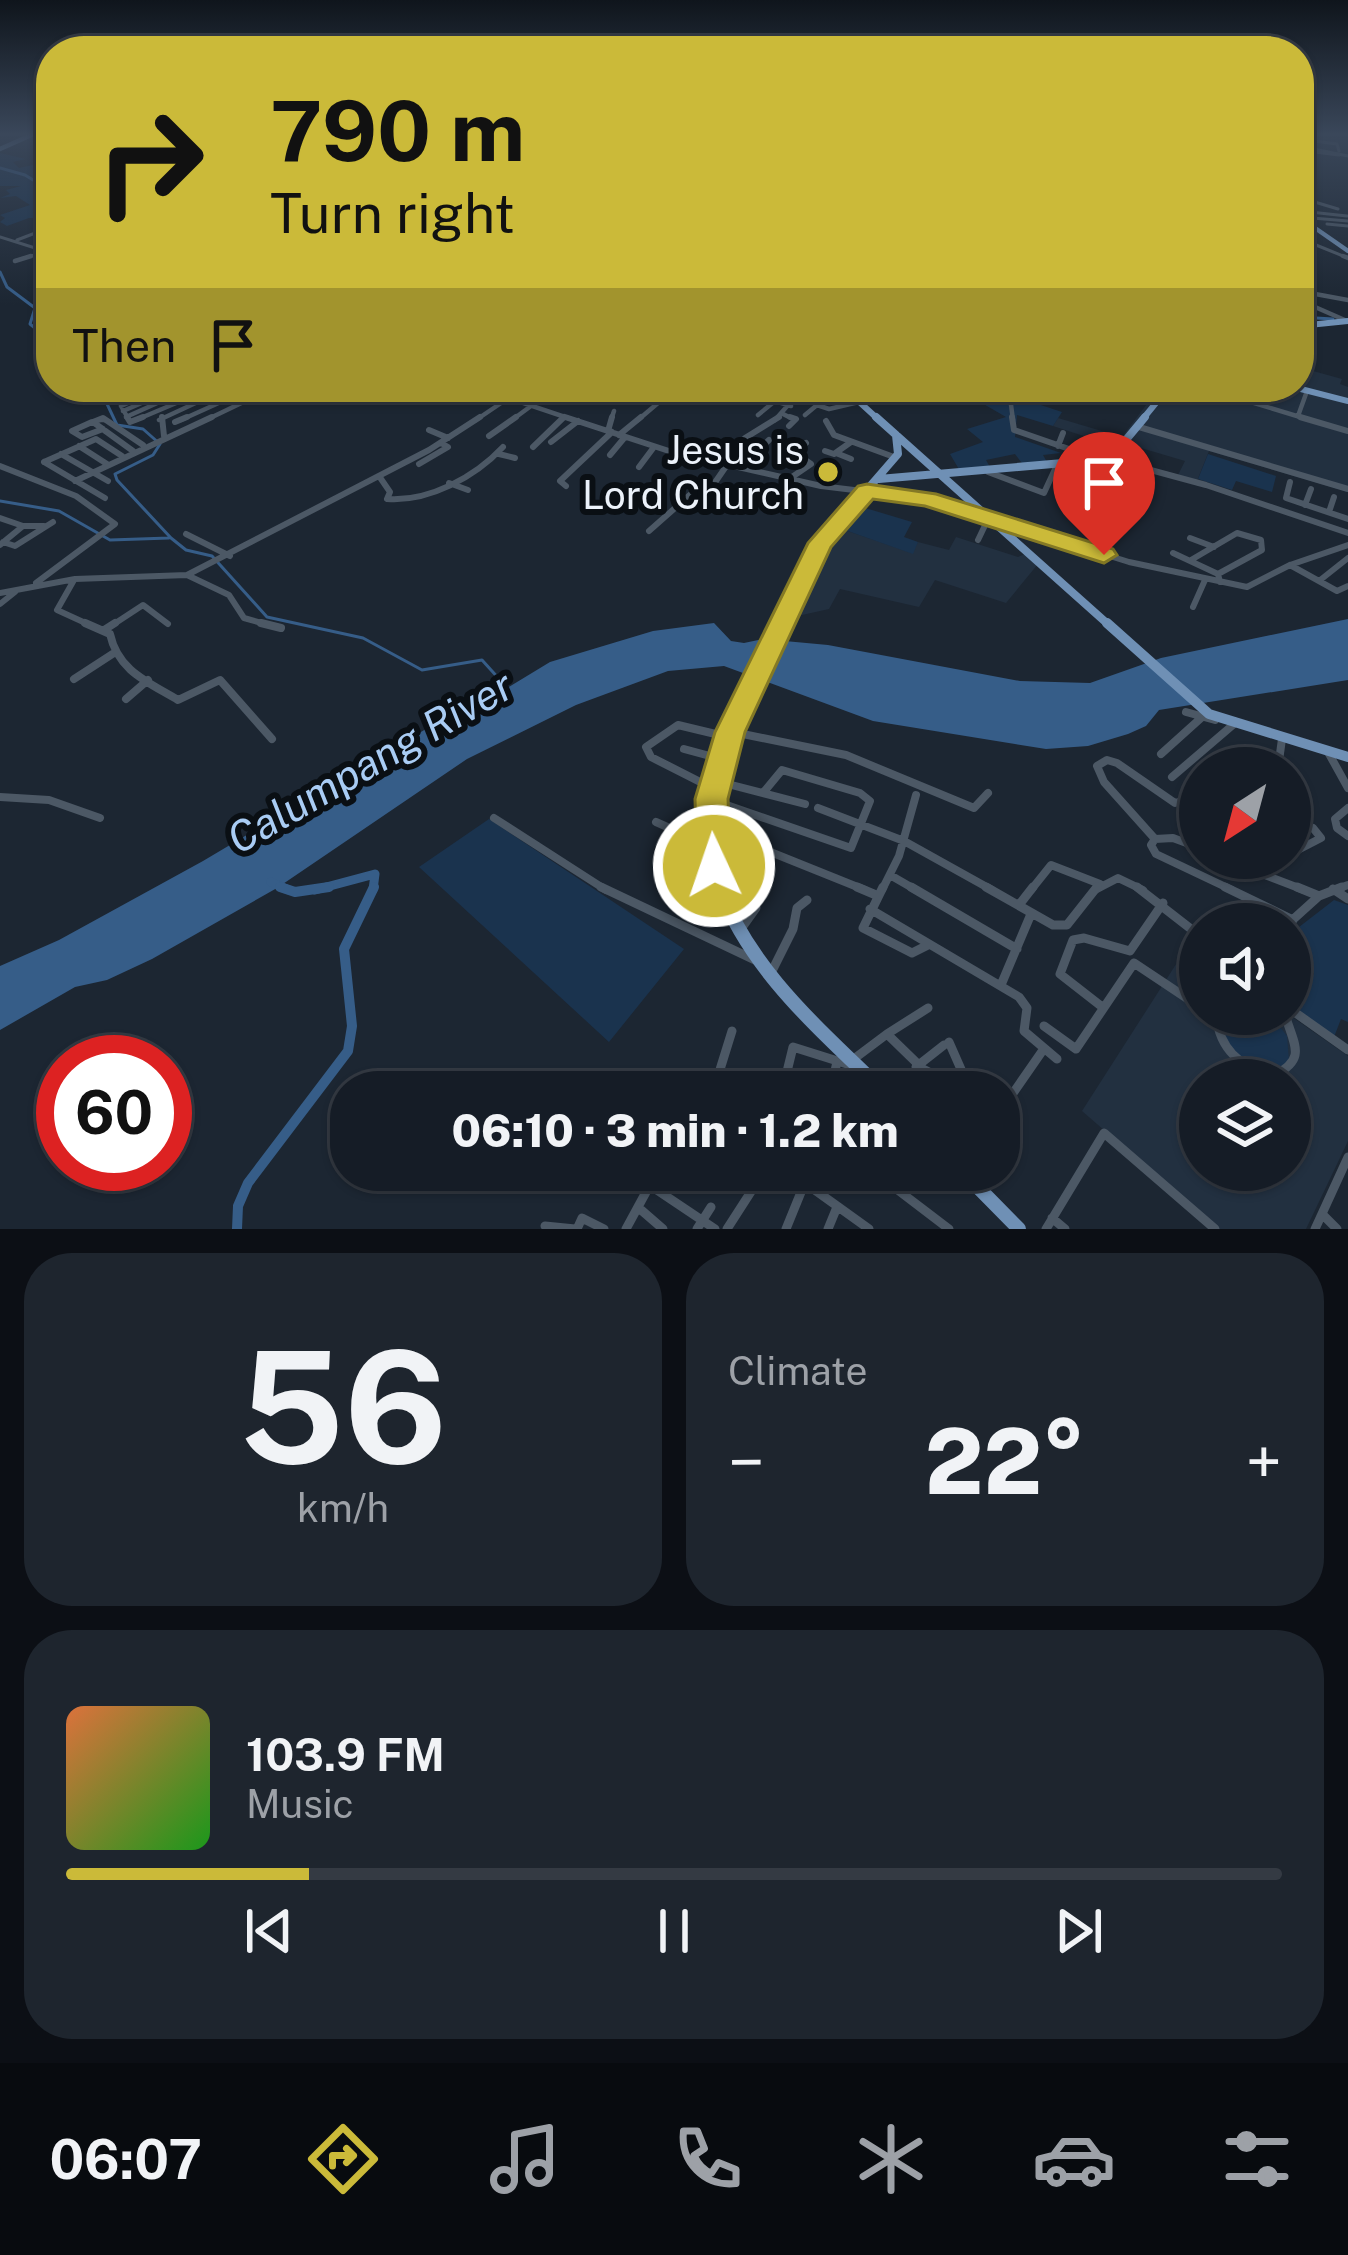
<!DOCTYPE html>
<html lang="en">
<head>
<meta charset="utf-8">
<style>
	:root { --surface:#151c26; --page:#1e252e; --text:#f1f3f6; --muted:#9da1a7; --line:#343a43; --accent:#cbba39 }
	body { margin:0; font-family:"Public Sans",sans-serif; background:var(--page); color:var(--text); height:100vh; display:flex; flex-direction:column; font-size:45px; white-space:nowrap }
	* { box-sizing:border-box; margin:0 }
	p { font-size:39px; color:var(--muted) }
	.icon { flex:none; width:66px; height:66px; fill:none; stroke:currentColor; stroke-width:2; stroke-linecap:round; stroke-linejoin:round }
	.map { position:relative; height:1229px; overflow:hidden }
	.sheet { display:flex; flex-direction:column; gap:24px; padding:24px; background:#0c0f15; flex:1 }
	.sheet>* { flex:none }
	.banner { position:absolute; left:36px; top:36px; width:1278px; height:366px; border-radius:48px; box-shadow:0 3px 9px #0004,0 0 0 3px var(--line); background:#cbba39; color:#111; overflow:hidden }
	.needle { width:78px; rotate:216deg }
	.fabs { position:absolute; left:1179px; top:747px; display:grid; gap:24px }
	.fabs a { display:grid; place-items:center; width:132px; height:132px; border-radius:50%; background:var(--surface); box-shadow:0 3px 9px #0004,0 0 0 3px var(--line); font-size:60px }
	.speed { position:absolute; left:36px; top:1035px; display:flex; gap:24px; font-size:60px; font-weight:700; text-align:center }
	.speed>* { display:grid; place-content:center; width:156px; height:156px; border-radius:50%; background:var(--surface); box-shadow:0 3px 9px #0004,0 0 0 3px var(--line); line-height:1 }
	.speed .limit { border:18px solid #d22; background:#fff; color:#111 }
	.pin { position:absolute; display:grid; place-items:center; width:102px; height:102px; color:#fff; margin:-123px -51px; border-radius:50% 50% 50% 0; rotate:-45deg; box-shadow:0 0 12px #0007 }
	.pin .icon { rotate:45deg }
	.me { position:absolute; width:132px; margin:-66px; rotate:357deg; stroke-linejoin:round; filter:drop-shadow(0 0 9px #0008) }
	.turn { display:flex; align-items:center; gap:42px; height:252px; padding:0 36px; font-size:54px }
	.turn .icon { width:156px; height:156px; stroke-width:2.5 }
	.turn b { display:block; font-size:84px; line-height:102px }
	.then { display:flex; align-items:center; height:114px; padding:0 36px; background:#0003; gap:24px; font-size:45px }
	.big { font-size:90px; font-weight:800; line-height:1.1 }
	.sheet .card { flex:1; display:flex; flex-direction:column; justify-content:center; gap:18px; min-width:0; padding:0 42px; border-radius:48px; background:var(--page) }
	.sheet .dial { align-items:center; gap:0 }
	.dial b { font-size:156px; line-height:1 }
	.song { display:flex; align-items:center; gap:36px }
	.cover { width:144px; height:144px; border-radius:18px; background:linear-gradient(135deg,hsl(20 70% 55%),hsl(120 70% 35%)) }
	.played { height:12px; border-radius:6px; background:linear-gradient(90deg,var(--accent) 20%,var(--line) 20%) }
	.keys { display:flex; justify-content:space-around; direction:ltr }
	.heat { display:flex; justify-content:space-between; align-items:center; font-size:66px; direction:ltr }
	.sheet .tiles { flex:1; display:grid; gap:24px; grid-template-columns:1fr 1fr }
	.card:last-child { grid-column:span 2 }
	.trip { position:absolute; left:330px; top:1071px; width:690px; height:120px; border-radius:48px; background:var(--surface); box-shadow:0 3px 9px #0004,0 0 0 3px var(--line); font-weight:800; line-height:120px; text-align:center }
	.menu { display:flex; height:192px; justify-content:space-around; align-items:center; background:#080b0f; color:var(--muted) }
	.menu .icon { width:84px; height:84px }
	.menu .current { color:var(--accent) }
	.menu b { font-size:54px; color:var(--text) }
	.map>svg:first-child { display:block }
</style>
</head>
<body>
<div class="map">
<svg width="1348" height="1229" viewBox="0 0 1348 1229">
	<rect width="100%" height="100%" fill="#1c2632"/>
	<!-- built -->
	<path fill="#223040" fill-rule="evenodd" d="M 1306,369 L 1342,379 L 1340,384 L 1348,387 L 1348,492 L 1209,451 L 1197,481 L 1178,475 L 1185,461 L 1131,445 L 1118,457 L 1097,450 L 1099,441 L 1053,426 L 1058,418 L 1122,437 L 1150,400 L 1127,387 L 1299,387 L 1299,377 Z
		M 842,529 L 912,553 L 918,542 L 949,550 L 956,537 L 1018,557 L 1027,553 L 1038,564 L 1006,603 L 935,580 L 919,607 L 840,589 L 829,609 L 793,617 Z
		M 1189,944 L 1200,952 L 1200,1014 L 1288,1014 L 1348,1056 L 1348,1141 L 1306,1229 L 1218,1229 L 1082,1111 ZM 1200,1080 L 1290,1080 L 1290,1170 L 1200,1170 Z"/>
	<!-- green -->
	<path fill="#1a334e" d="M 0,153 L 26,159 L 13,162 L 19,168 L 51,161 L 51,218 L 29,218 L 7,226 L 0,222 L 5,218 L 0,215 L 30,205 L 16,196 L 0,198 L 10,194 L 6,190 L 21,186 L 0,186 Z
		M 968,395 L 1014,396 L 1062,412 L 1053,426 L 1017,415 L 1015,437 L 1061,453 L 1043,455 L 1048,464 L 1024,466 L 1015,454 L 986,460 L 991,469 L 960,471 L 950,454 L 983,442 L 967,429 L 1006,417 Z
		M 1208,454 L 1276,476 L 1272,492 L 1236,481 L 1232,490 L 1198,479 Z
		M 862,507 L 912,522 L 904,537 L 918,542 L 913,554 L 842,529 Z
		M 489,819 L 684,949 L 609,1042 L 419,867 Z
		M 1334,900 L 1348,905 L 1348,1022 L 1341,1019 L 1334,1037 L 1298,1012 L 1314,973 L 1290,958 L 1290,934 Z
		M 1218,1014 L 1270,1014 L 1287,1036 L 1289,1061 C 1265,1079 1251,1063 1228,1049 Z"/>
	<!-- water -->
	<path fill="#365d88" d="M 1348,619 L 1348,680 L 1159,710 L 1146,726 L 1128,734 L 1088,746 L 1046,749 L 873,721 L 724,666 L 668,671 L 576,705 L 467,759 L 277,888 L 152,959 L 107,980 L 75,987 L 0,1030 L 0,966 L 59,940 L 203,861 L 431,726 L 474,708 L 550,662 L 653,631 L 714,623 L 731,641 L 744,643 L 763,639 L 828,645 L 1020,681 L 1090,683 L 1161,658 Z"/>
	<g fill="none" stroke-linecap="round" stroke-linejoin="round">
		<!-- stream -->
		<path stroke="#365d88" stroke-width="3" d="M 0,168 L 25,175 L 51,191
			M 0,272 L 7,287 L 35,308 L 30,324 L 47,338 L 46,355 L 51,357
			M 1299,317 L 1333,319
			M 99,387 L 117,425 L 143,429 L 160,444 L 153,455 L 115,474 L 117,480 L 171,538 L 186,550 L 212,556 L 267,617 L 363,638 L 422,670 L 482,660 L 510,691
			M 0,501 L 59,511 L 110,540 L 169,538"/>
		<!-- river-far1 -->
		<path stroke="#365d88" stroke-width="9" d="M 271,882 L 289,890
			M 315,890 L 375,874 L 373,890"/>
		<!-- river -->
		<path stroke="#365d88" stroke-width="10" d="M 280,887 L 295,892 L 329,887
			M 237,1229 L 238,1206 L 248,1183 L 348,1051 L 352,1026 L 344,949 L 374,887"/>
		<!-- minor-far4 -->
		<path stroke="#4c5865" stroke-width="3" d="M 1314,141 L 1337,144 L 1339,151
			M 1299,146 L 1348,156
			M 1299,150 L 1339,155
			M 1308,200 L 1338,209
			M 1310,212 L 1347,216
			M 1312,218 L 1348,221
			M 1327,224 L 1348,226
			M 1311,233 L 1316,245 L 1348,258
			M 0,237 L 51,253
			M 17,240 L 51,227
			M 21,259 L 44,252"/>
		<!-- minor-far3 -->
		<path stroke="#4c5865" stroke-width="4.5" d="M 1343,256 L 1348,258
			M 15,261 L 31,256
			M 1299,291 L 1348,300
			M 1299,300 L 1347,321
			M 1299,366 L 1309,366 L 1314,355
			M 476,387 L 574,420
			M 1201,387 L 1310,420
			M 177,389 L 182,387
			M 164,400 L 196,387
			M 421,400 L 438,387
			M 123,411 L 158,396
			M 783,414 L 795,420
			M 758,415 L 775,401 L 791,406
			M 805,415 L 817,405 L 829,409 L 859,402
			M 1298,416 L 1307,391
			M 126,417 L 164,400 L 158,396
			M 99,420 L 105,420
			M 129,420 L 121,406 L 165,387
			M 136,420 L 214,387
			M 159,420 L 230,387
			M 181,420 L 254,387
			M 206,420 L 275,387
			M 476,420 L 507,399
			M 512,420 L 531,406
			M 611,420 L 614,411
			M 638,420 L 658,403
			M 775,420 L 803,388 L 843,387
			M 1013,420 L 1010,397 L 1031,395"/>
		<!-- minor-far2 -->
		<path stroke="#4c5865" stroke-width="6" d="M 127,417 L 130,422 L 143,417
			M 162,417 L 164,436
			M 565,417 L 672,452 L 821,486 L 928,499 L 1129,562 L 1247,587 L 1290,565 L 1348,545
			M 1012,417 L 1014,430 L 1072,450 L 1067,462
			M 1300,417 L 1348,431
			M 826,421 L 834,435 L 894,457
			M 92,422 L 72,431 L 82,437 L 103,429
			M 175,422 L 187,417
			M 789,426 L 796,419 L 790,417
			M 1139,427 L 1348,489
			M 429,430 L 448,438
			M 608,431 L 612,417
			M 619,435 L 641,417
			M 489,436 L 516,417
			M 745,438 L 779,417
			M 551,442 L 578,421
			M 79,446 L 107,464
			M 1058,446 L 1063,433
			M 533,447 L 564,417
			M 133,451 L 93,422 L 103,418 L 143,445
			M 825,451 L 834,454 L 851,442
			M 836,453 L 851,459
			M 61,454 L 108,481
			M 499,454 L 515,458
			M 610,455 L 625,437
			M 1110,459 L 1206,485 L 1348,533
			M 44,462 L 96,439 L 122,456
			M 44,462 L 105,498
			M 419,464 L 448,447 L 441,443
			M 1090,464 L 1121,472 L 1098,515 L 1119,525 L 1130,512
			M 0,466 L 76,496 L 115,524 L 36,583
			M 742,466 L 769,440
			M 639,467 L 654,447
			M 988,472 L 1044,493 L 1056,467
			M 379,476 L 390,492 L 387,499 C 429,502 475,477 503,447
			M 792,477 L 811,464 L 794,452 L 806,443
			M 75,481 L 212,417
			M 1290,482 L 1286,498 L 1348,519
			M 449,483 L 468,490
			M 566,486 L 560,481 L 612,432
			M 1077,495 L 1104,504
			M 1075,499 L 1093,466
			M 1305,505 L 1311,489
			M 1329,512 L 1334,497
			M 0,518 L 23,526
			M 649,531 L 692,493 L 707,494 L 738,449
			M 186,534 L 230,556
			M 1190,538 L 1214,547
			M 978,540 L 989,517
			M 3,542 L 15,546 L 53,522
			M 0,545 L 23,526 L 44,526
			M 1173,553 L 1218,574
			M 1191,560 L 1237,533 L 1261,540 L 1262,550 L 1218,574 L 1220,582
			M 1290,565 L 1337,591 L 1348,586
			M 187,575 L 229,595 L 244,618 L 272,626
			M 74,580 L 57,610 L 92,626
			M 1319,581 L 1348,558
			M 0,593 L 75,579 L 187,575 L 429,450 L 480,417
			M 0,604 L 15,592
			M 1193,607 L 1205,580
			M 111,626 L 143,605 L 168,624"/>
		<!-- minor-far1 -->
		<path stroke="#4c5865" stroke-width="8" d="M 85,623 L 110,634 C 118,671 148,682 178,700 L 220,680 L 272,739
			M 261,623 L 281,628
			M 104,630 L 115,623
			M 74,679 L 114,653
			M 126,699 L 148,680
			M 1186,712 L 1215,720
			M 733,732 L 846,755 L 974,808 L 988,793
			M 684,749 L 721,759
			M 1328,752 L 1348,788
			M 1161,754 L 1201,718
			M 1278,768 L 1282,739
			M 1172,777 L 1234,724
			M 716,781 L 805,804
			M 714,789 L 651,757 L 646,747 L 678,725 L 728,737
			M 1200,796 L 1175,803 L 1117,763 L 1107,760 L 1097,766 L 1104,782 L 1155,839 L 1151,845 L 1156,854 L 1232,890
			M 1290,796 L 1290,803
			M 0,797 L 49,800 L 100,818
			M 715,801 L 851,848 L 870,801 L 860,793 L 782,770 L 763,793
			M 818,808 L 904,841 L 992,890
			M 1348,808 L 1335,819 L 1337,828 L 1348,836
			M 494,818 L 606,890
			M 656,822 L 710,846
			M 713,829 L 865,890
			M 1155,839 L 1173,838 L 1200,848
			M 1290,854 L 1321,838 L 1313,828
			M 1220,858 L 1304,890
			M 1254,872 L 1279,858
			M 890,875 L 916,890
			M 882,890 L 899,856 L 916,795
			M 1031,890 L 1051,865 L 1100,884
			M 1095,890 L 1118,878 L 1143,890
			M 1334,890 L 1348,885"/>
		<!-- minor -->
		<path stroke="#4c5865" stroke-width="9" d="M 601,887 L 759,962
			M 857,887 L 876,895
			M 883,887 L 863,928 L 912,953 L 928,945
			M 911,887 L 1017,949
			M 986,887 L 1053,925 L 1067,925 L 1097,887
			M 1137,887 L 1200,936
			M 1225,887 L 1293,920
			M 1297,887 L 1319,896
			M 1333,889 L 1348,899
			M 1019,905 L 1033,887
			M 870,909 L 1019,997 L 1027,1008 L 1024,1031 L 1057,1059
			M 1288,924 L 1319,896 L 1342,887
			M 741,929 L 756,908
			M 772,971 L 793,929 L 797,908 L 807,900
			M 1001,985 L 1031,914
			M 1101,1006 L 1060,974 L 1073,940 L 1084,938 L 1130,951 L 1163,903
			M 1290,1009 L 1348,1050
			M 1216,1014 C 1219,1049 1241,1069 1275,1075 C 1308,1058 1293,1044 1285,1014
			M 1044,1026 L 1076,1049 L 1134,963 L 1200,1007
			M 887,1034 L 928,1008
			M 949,1042 L 971,1092
			M 916,1067 L 944,1045
			M 713,1092 L 732,1031
			M 782,1092 L 793,1047 L 847,1064 L 887,1034 L 923,1069 L 967,1092
			M 830,1092 L 837,1062
			M 1009,1099 L 1043,1050
			M 787,1170 L 869,1229
			M 886,1181 L 949,1229
			M 651,1186 L 715,1229
			M 640,1209 L 663,1229
			M 1322,1214 L 1337,1229
			M 1052,1218 L 1065,1229
			M 545,1226 L 575,1229
			M 577,1229 L 582,1218 L 604,1229
			M 626,1229 L 658,1170
			M 697,1229 L 711,1207
			M 727,1229 L 765,1170
			M 786,1229 L 810,1170
			M 828,1229 L 837,1207
			M 1046,1229 L 1104,1133 L 1215,1229
			M 1315,1229 L 1348,1157"/>
		<!-- major-far4 -->
		<path stroke="#6f90b5" stroke-width="4.5" d="M 0,149 L 36,133
			M 1299,155 L 1315,228 L 1348,251"/>
		<!-- major-far3 -->
		<path stroke="#6f90b5" stroke-width="6" d="M 1299,326 L 1348,321
			M 843,387 L 879,420
			M 1293,387 L 1348,401
			M 1142,420 L 1169,387"/>
		<!-- major-far2 -->
		<path stroke="#6f90b5" stroke-width="8" d="M 876,417 L 1110,626
			M 879,479 L 1110,459 L 1145,417
			M 781,626 L 820,544 L 898,454 L 896,435"/>
		<!-- major-far1 -->
		<path stroke="#6f90b5" stroke-width="10" d="M 1107,623 L 1209,714 L 1348,757
			M 720,890 C 687,799 744,703 782,623"/>
		<!-- major -->
		<path stroke="#6f90b5" stroke-width="14" d="M 719,887 C 752,973 820,1029 884,1092
			M 961,1170 L 1019,1229"/>
	</g>
	<!-- sky -->
	<linearGradient id="sky" x2="0" y2="1"><stop stop-color="#0f151c"/><stop offset="0.44" stop-color="#3a475a"/><stop offset="1" stop-color="#3a475a" stop-opacity="0"/></linearGradient>
	<rect width="1348" height="305" fill="url(#sky)"/>
	<!-- route -->
	<path fill="#cbba39" stroke="#847925" stroke-width="3" d="M 867,484 L 936,494 L 1113,549 L 1117,555 L 1104,563 L 925,506 L 873,499 L 831,547 L 745,732 L 728,799 L 731,866 L 726,877 L 714,882 L 702,877 L 697,866 L 695,799 L 715,732 L 808,543 L 858,486 Z"/>
	<!-- markers -->
	<circle fill="#cbba39" stroke="#0a0f14" stroke-width="4.5" cx="828" cy="472" r="12"/>
	<g text-anchor="middle" stroke-width="12" stroke-linejoin="round" paint-order="stroke">
		<!-- poi labels -->
		<g font-size="39" fill="#ecf2fa" stroke="#0a0f14" text-anchor="end">
			<text x="804" y="464">Jesus is<tspan x="804" dy="45">Lord Church</tspan></text>
		</g>
		<!-- water labels -->
		<g font-size="42" font-style="italic" fill="#a9ccf4" stroke="#0a0f14">
			<text transform="translate(370 762) rotate(-30)" y="15">Calumpang River</text>
		</g>
	</g>
</svg>
<div class="fabs">
<a><svg class="needle" viewBox="-14 -14 28 28"><path d="M0-13l5 13h-10z" fill="#e53935"/><path d="M0 13l5-13h-10z" fill="#9da1a7"/></svg></a>
<a><svg class="icon" aria-label="sound" viewBox="0 0 24 24"><path d="M4 9h4l5-4v14l-5-4H4zM17 9q2 3 0 6"/></svg></a>
<a><svg class="icon" aria-label="layers" viewBox="0 0 24 24"><path d="M12 4l9 5-9 5-9-5zM3 14l9 5 9-5"/></svg></a>
</div>
<div class="speed"><div class="limit">60</div></div>
<div class="pin" style="left:1104px;top:555px;background:#d93025"><svg class="icon" aria-label="arrive" viewBox="0 0 24 24"><path d="M6 21V4h12l-3 4 3 4H6"/></svg></div>
<svg class="me" style="left:714px;top:866px" viewBox="-20 -20 40 40"><circle r="17" fill="#cbba39" stroke="#fff" stroke-width="3"/><path d="M0-11L8 9 0 5-8 9z" fill="#fff"/></svg>
<div class="trip">06:10 · 3 min · 1.2 km</div>
<div class="banner">
<div class="turn"><svg class="icon" aria-label="right" viewBox="0 0 24 24"><path d="M7 20v-9h11M14 6l5 5-5 5"/></svg><div><b>790 m</b>Turn right</div></div>
<div class="then">Then<svg class="icon" aria-label="arrive" viewBox="0 0 24 24"><path d="M6 21V4h12l-3 4 3 4H6"/></svg></div>
</div>
</div>
<section class="sheet">
<div class="tiles">
<div class="card dial"><b>56</b><p>km/h</p></div>
<div class="card"><p>Climate</p>
<div class="heat"><a>−</a><b class="big">22°</b><a>+</a></div>
</div>
<div class="card">
<div class="song"><i class="cover"></i><div><b>103.9 FM</b><p>Music</p></div></div>
<div class="played"></div>
<div class="keys"><svg class="icon" aria-label="previous" viewBox="0 0 24 24"><path d="M18 5L8 12l10 7zM5 5v14"/></svg><svg class="icon" aria-label="pause" viewBox="0 0 24 24"><path d="M8 5v14M16 5v14"/></svg><svg class="icon" aria-label="next" viewBox="0 0 24 24"><path d="M6 5l10 7-10 7zM19 5v14"/></svg></div>
</div>
</div>
</section>
<nav class="menu">
<b>06:07</b>
<svg class="icon current" aria-label="directions" viewBox="0 0 24 24"><path d="M12 3l9 9-9 9-9-9zM9 14v-3h6M13 9l2 2-2 2"/></svg>
<svg class="icon" aria-label="music" viewBox="0 0 24 24"><path d="M9 18V5l10-2v13"/><circle cx="6" cy="18" r="3"/><circle cx="16" cy="16" r="3"/></svg>
<svg class="icon" aria-label="phone" viewBox="0 0 24 24"><path d="M5 4h4l2 5-3 2q2 4 5 5l2-3 5 2v4C11 20 4 13 5 4z"/></svg>
<svg class="icon" aria-label="climate" viewBox="0 0 24 24"><path d="M12 3v18M4 7l16 10M4 17L20 7"/></svg>
<svg class="icon" aria-label="car" viewBox="0 0 24 24"><path d="M5 17H2v-5l4-1 3-4h7l3 4 3 1v5h-3M9 17h6M6 11h13"/><circle cx="7" cy="17" r="2"/><circle cx="17" cy="17" r="2"/></svg>
<svg class="icon" aria-label="filters" viewBox="0 0 24 24"><path d="M4 7h16M4 17h16"/><circle cx="9" cy="7" r="2"/><circle cx="15" cy="17" r="2"/></svg>
</nav>
</body>
</html>
